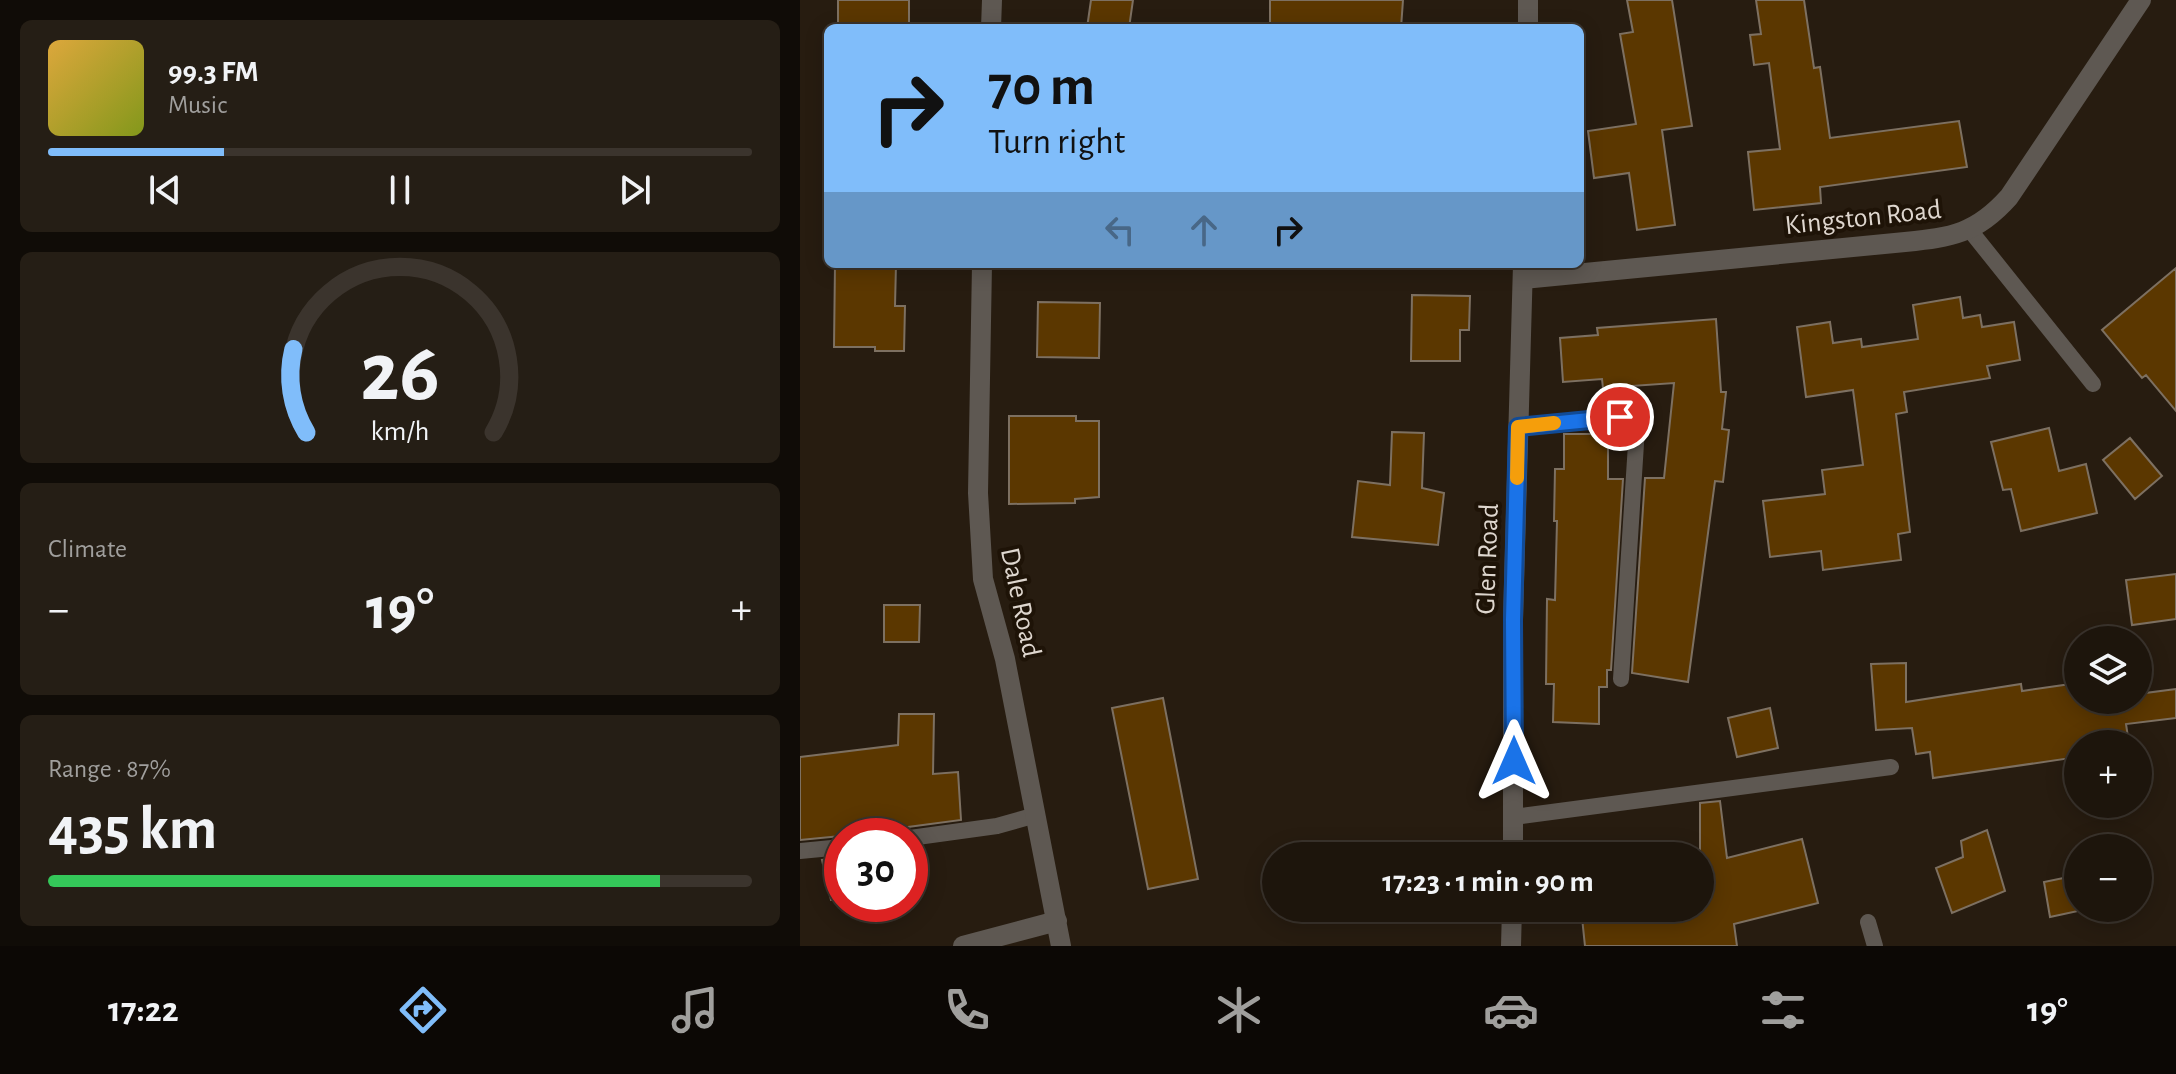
<!DOCTYPE html>
<html lang="en">
<head>
<meta charset="utf-8">
<style>
	:root { --surface:#1d150c; --page:#251e15; --text:#f1f3f6; --muted:#a09f9d; --line:#3b342d; --accent:#80bdfa }
	body { margin:0; font-family:"Alegreya Sans",sans-serif; background:var(--page); color:var(--text); height:100vh; display:flex; flex-direction:column; font-size:30px; white-space:nowrap }
	* { box-sizing:border-box; margin:0 }
	p { font-size:26px; color:var(--muted) }
	.icon { flex:none; width:44px; height:44px; fill:none; stroke:currentColor; stroke-width:2; stroke-linecap:round; stroke-linejoin:round }
	.map { position:relative; flex:1; overflow:hidden }
	.drawer { display:flex; flex-direction:column; gap:20px; padding:20px; background:#100c07; width:800px }
	.drawer>* { flex:none }
	.hud { position:absolute; left:24px; top:24px; width:760px; height:244px; border-radius:12px; box-shadow:0 4px 20px #0003,0 0 0 2px var(--line); background:#80bdfa; color:#111; overflow:hidden }
	.controls { position:absolute; left:1264px; top:626px; display:grid; gap:16px }
	.controls a { display:grid; place-items:center; width:88px; height:88px; border-radius:50%; background:var(--surface); box-shadow:0 4px 20px #0003,0 0 0 2px var(--line); font-size:40px }
	.speed { position:absolute; left:24px; top:818px; display:flex; gap:16px; font-size:40px; font-weight:700; text-align:center }
	.speed>* { display:grid; place-content:center; width:104px; height:104px; border-radius:50%; background:var(--surface); box-shadow:0 4px 20px #0003,0 0 0 2px var(--line); line-height:1 }
	.speed .limit { border:12px solid #d22; background:#fff; color:#111 }
	.pin { position:absolute; display:grid; place-items:center; width:68px; height:68px; color:#fff; margin:-34px; border:4px solid #fff; border-radius:50%; box-shadow:0 2px 8px #0007 }
	.me { position:absolute; width:88px; margin:-44px; rotate:0deg; stroke-linejoin:round; filter:drop-shadow(0 0 6px #0008) }
	.turn { display:flex; align-items:center; gap:28px; height:168px; padding:0 32px; font-size:36px }
	.turn .icon { width:104px; height:104px; stroke-width:2.5 }
	.turn b { display:block; font-size:56px; line-height:68px }
	.lanes { display:flex; align-items:center; height:76px; padding:0 32px; background:#0003; justify-content:center; gap:40px; direction:ltr }
	.lanes .off { opacity:.35 }
	.big { font-size:60px; font-weight:700; line-height:1.1 }
	.drawer .tile { flex:1; display:flex; flex-direction:column; justify-content:center; gap:12px; min-width:0; padding:0 28px; border-radius:12px; background:var(--page) }
	.drawer .dial { align-items:center; gap:0 }
	.dial svg { height:208px; overflow:visible; fill:none; stroke:var(--line); stroke-width:7; stroke-linecap:round; text-anchor:middle }
	.dial text { fill:var(--text); stroke:none }
	.song { display:flex; align-items:center; gap:24px }
	.cover { width:96px; height:96px; border-radius:12px; background:linear-gradient(135deg,hsl(40 70% 55%),hsl(70 70% 35%)) }
	.played { height:8px; border-radius:4px; background:linear-gradient(90deg,var(--accent) 25%,var(--line) 25%) }
	.keys { display:flex; justify-content:space-around; direction:ltr }
	.heat { display:flex; justify-content:space-between; align-items:center; font-size:44px; direction:ltr }
	.charge { height:12px; border-radius:6px; background:linear-gradient(90deg,#34c759 87%,var(--line) 0) }
	.trip { position:absolute; left:462px; top:842px; width:452px; height:80px; border-radius:40px; background:var(--surface); box-shadow:0 4px 20px #0003,0 0 0 2px var(--line); font-weight:700; line-height:80px; text-align:center }
	.dock { display:flex; height:128px; justify-content:space-around; align-items:center; background:#0c0805; color:var(--muted) }
	.dock .icon { width:56px; height:56px }
	.dock .selected { color:var(--accent) }
	.dock b { font-size:36px; color:var(--text) }
	main { display:flex; flex:1; min-height:0 }
	.map>svg:first-child { display:block }
</style>
</head>
<body>
<main>
<section class="drawer">
<div class="tile">
<div class="song"><i class="cover"></i><div><b>99.3 FM</b><p>Music</p></div></div>
<div class="played"></div>
<div class="keys"><svg class="icon" aria-label="previous" viewBox="0 0 24 24"><path d="M18 5L8 12l10 7zM5 5v14"/></svg><svg class="icon" aria-label="pause" viewBox="0 0 24 24"><path d="M8 5v14M16 5v14"/></svg><svg class="icon" aria-label="next" viewBox="0 0 24 24"><path d="M6 5l10 7-10 7zM19 5v14"/></svg></div>
</div>
<div class="tile dial"><svg viewBox="0 0 100 80">
<path d="M14 69A42 42 0 1 1 86 69"/>
<path d="M14 69A42 42 0 0 1 9 37" stroke="#80bdfa"/>
<text x="50" y="56" font-size="32" font-weight="700">26</text>
<text x="50" y="72" font-size="11">km/h</text>
</svg></div>
<div class="tile"><p>Climate</p>
<div class="heat"><a>−</a><b class="big">19°</b><a>+</a></div>
</div>
<div class="tile"><p>Range · 87%</p><b class="big">435 km</b><div class="charge"></div></div>
</section>
<div class="map">
<svg width="1376" height="946" viewBox="0 0 1376 946">
	<rect width="100%" height="100%" fill="#271c10"/>
	<!-- building -->
	<path fill="#5b3700" stroke="#7d7061" stroke-width="2" d="M 38,0 L 109,0 L 109,28 L 38,28 Z
		M 291,0 L 333,0 L 329,28 L 287,28 Z
		M 470,0 L 603,0 L 601,28 L 470,28 Z
		M 827,0 L 872,0 L 892,126 L 862,130 L 875,225 L 837,230 L 829,173 L 794,178 L 788,131 L 836,124 L 820,34 L 833,32 Z
		M 956,0 L 1004,0 L 1014,68 L 1020,67 L 1030,138 L 1159,121 L 1167,167 L 1020,187 L 1021,203 L 954,210 L 948,152 L 980,149 L 969,63 L 954,65 L 950,35 L 961,34 Z
		M 35,264 L 96,264 L 95,306 L 105,306 L 104,351 L 75,351 L 75,347 L 34,347 Z
		M 1376,268 L 1376,411 L 1346,375 L 1342,378 L 1302,330 Z
		M 612,295 L 670,296 L 669,330 L 660,330 L 660,361 L 611,361 Z
		M 1160,297 L 1163,318 L 1180,315 L 1182,327 L 1214,322 L 1220,360 L 1187,366 L 1190,378 L 1104,392 L 1107,412 L 1096,414 L 1110,532 L 1098,534 L 1101,560 L 1023,570 L 1021,551 L 970,557 L 963,501 L 1025,494 L 1022,470 L 1063,465 L 1053,390 L 1006,397 L 997,327 L 1030,322 L 1033,343 L 1061,339 L 1062,347 L 1118,339 L 1113,305 Z
		M 238,302 L 300,303 L 299,358 L 237,357 Z
		M 916,319 L 921,392 L 926,392 L 922,429 L 929,430 L 923,482 L 915,481 L 888,682 L 832,673 L 845,478 L 864,478 L 874,383 L 803,388 L 802,379 L 763,382 L 760,338 L 798,335 L 797,328 Z
		M 209,416 L 276,416 L 276,421 L 299,421 L 299,497 L 275,499 L 275,503 L 209,504 Z
		M 1249,428 L 1259,471 L 1286,464 L 1297,513 L 1221,531 L 1211,489 L 1203,490 L 1191,442 Z
		M 592,432 L 624,433 L 622,488 L 644,493 L 638,545 L 552,537 L 558,481 L 590,485 Z
		M 764,434 L 808,434 L 808,479 L 823,479 L 811,670 L 807,670 L 807,687 L 799,687 L 799,724 L 753,722 L 754,684 L 746,684 L 747,599 L 755,600 L 757,521 L 754,521 L 755,469 L 764,469 Z
		M 1330,438 L 1362,476 L 1335,499 L 1303,460 Z
		M 1376,574 L 1376,619 L 1332,625 L 1326,580 Z
		M 84,605 L 120,605 L 119,642 L 84,642 Z
		M 1106,663 L 1106,702 L 1221,684 L 1222,691 L 1278,683 L 1278,700 L 1338,700 L 1338,694 L 1376,689 L 1376,718 L 1326,724 L 1329,744 L 1278,744 L 1278,757 L 1133,778 L 1130,752 L 1116,754 L 1112,728 L 1076,730 L 1071,664 Z
		M 363,698 L 398,879 L 348,889 L 312,708 Z
		M 970,708 L 978,748 L 937,757 L 928,718 Z
		M 99,714 L 134,714 L 133,774 L 158,772 L 161,820 L 108,827 L 103,830 L 99,836 L 41,836 L 0,840 L 0,757 L 98,745 Z
		M 920,801 L 927,858 L 1002,839 L 1018,903 L 934,924 L 937,946 L 785,946 L 781,908 L 900,908 L 900,803 Z
		M 1187,830 L 1205,891 L 1152,913 L 1136,868 L 1163,857 L 1161,841 Z
		M 42,858 L 42,899 L 31,900 L 22,860 Z
		M 1278,875 L 1278,911 L 1250,917 L 1244,882 Z"/>
	<g fill="none" stroke-linecap="round" stroke-linejoin="round">
		<!-- lane -->
		<path stroke="#5e5852" stroke-width="16" d="M 1169,229 L 1293,384
			M 718,427 L 820,417 L 834,421 L 837,428 L 821,679
			M 714,817 L 1091,767
			M 110,838 L 197,826 L 236,815
			M 0,851 L 42,847
			M 1068,922 L 1075,946"/>
		<!-- street -->
		<path stroke="#5e5852" stroke-width="20" d="M 191,28 L 192,0
			M 728,28 L 728,0
			M 182,264 L 178,493 L 183,579 L 205,659 L 261,946
			M 723,279 L 1105,242 C 1152,237 1176,234 1209,197 L 1341,0
			M 713,856 L 713,620 L 723,264
			M 163,946 L 257,921
			M 711,946 L 712,908"/>
	</g>
	<g fill="none" stroke-linecap="round" stroke-linejoin="round">
		<!-- route casing -->
		<g stroke="#114b97" stroke-width="20">
			<path id="route" d="M 714,761 L 713,620 L 718,427 L 820,417"/>
		</g>
		<!-- route -->
		<use href="#route" stroke="#1a73e8" stroke-width="14"/>
		<!-- slow -->
		<path stroke="#f59e0b" stroke-width="14" d="M 717,478 L 718,427 L 754,423"/>
	</g>
	<g text-anchor="middle" stroke-width="8" stroke-linejoin="round" paint-order="stroke">
		<!-- street labels -->
		<g font-size="28" fill="#ded6ce" stroke="#1e1307">
			<text transform="translate(1063 216) rotate(-6)" y="10">Kingston Road</text>
			<text transform="translate(686 559) rotate(-88)" y="10">Glen Road</text>
			<text transform="translate(222 602) rotate(78)" y="10">Dale Road</text>
		</g>
	</g>
</svg>
<div class="controls">
<a><svg class="icon" aria-label="layers" viewBox="0 0 24 24"><path d="M12 4l9 5-9 5-9-5zM3 14l9 5 9-5"/></svg></a>
<a>+</a>
<a>−</a>
</div>
<div class="speed"><div class="limit">30</div></div>
<div class="pin" style="left:820px;top:417px;background:#d93025"><svg class="icon" aria-label="arrive" viewBox="0 0 24 24"><path d="M6 21V4h12l-3 4 3 4H6"/></svg></div>
<svg class="me" style="left:714px;top:761px" viewBox="-20 -20 40 40"><path d="M0-17L14 15 0 8-14 15z" fill="#1a73e8" stroke="#fff" stroke-width="4"/></svg>
<div class="trip">17:23 · 1 min · 90 m</div>
<div class="hud">
<div class="turn"><svg class="icon" aria-label="right" viewBox="0 0 24 24"><path d="M7 20v-9h11M14 6l5 5-5 5"/></svg><div><b>70 m</b>Turn right</div></div>
<div class="lanes"><svg class="icon off" aria-label="left" viewBox="0 0 24 24"><path d="M17 20v-9H6M10 6l-5 5 5 5"/></svg><svg class="icon off" aria-label="ahead" viewBox="0 0 24 24"><path d="M12 20V5M6 11l6-6 6 6"/></svg><svg class="icon" aria-label="right" viewBox="0 0 24 24"><path d="M7 20v-9h11M14 6l5 5-5 5"/></svg></div>
</div>
</div>
</main>
<nav class="dock">
<b>17:22</b>
<svg class="icon selected" aria-label="directions" viewBox="0 0 24 24"><path d="M12 3l9 9-9 9-9-9zM9 14v-3h6M13 9l2 2-2 2"/></svg>
<svg class="icon" aria-label="music" viewBox="0 0 24 24"><path d="M9 18V5l10-2v13"/><circle cx="6" cy="18" r="3"/><circle cx="16" cy="16" r="3"/></svg>
<svg class="icon" aria-label="phone" viewBox="0 0 24 24"><path d="M5 4h4l2 5-3 2q2 4 5 5l2-3 5 2v4C11 20 4 13 5 4z"/></svg>
<svg class="icon" aria-label="climate" viewBox="0 0 24 24"><path d="M12 3v18M4 7l16 10M4 17L20 7"/></svg>
<svg class="icon" aria-label="car" viewBox="0 0 24 24"><path d="M5 17H2v-5l4-1 3-4h7l3 4 3 1v5h-3M9 17h6M6 11h13"/><circle cx="7" cy="17" r="2"/><circle cx="17" cy="17" r="2"/></svg>
<svg class="icon" aria-label="filters" viewBox="0 0 24 24"><path d="M4 7h16M4 17h16"/><circle cx="9" cy="7" r="2"/><circle cx="15" cy="17" r="2"/></svg>
<b>19°</b>
</nav>
</body>
</html>
